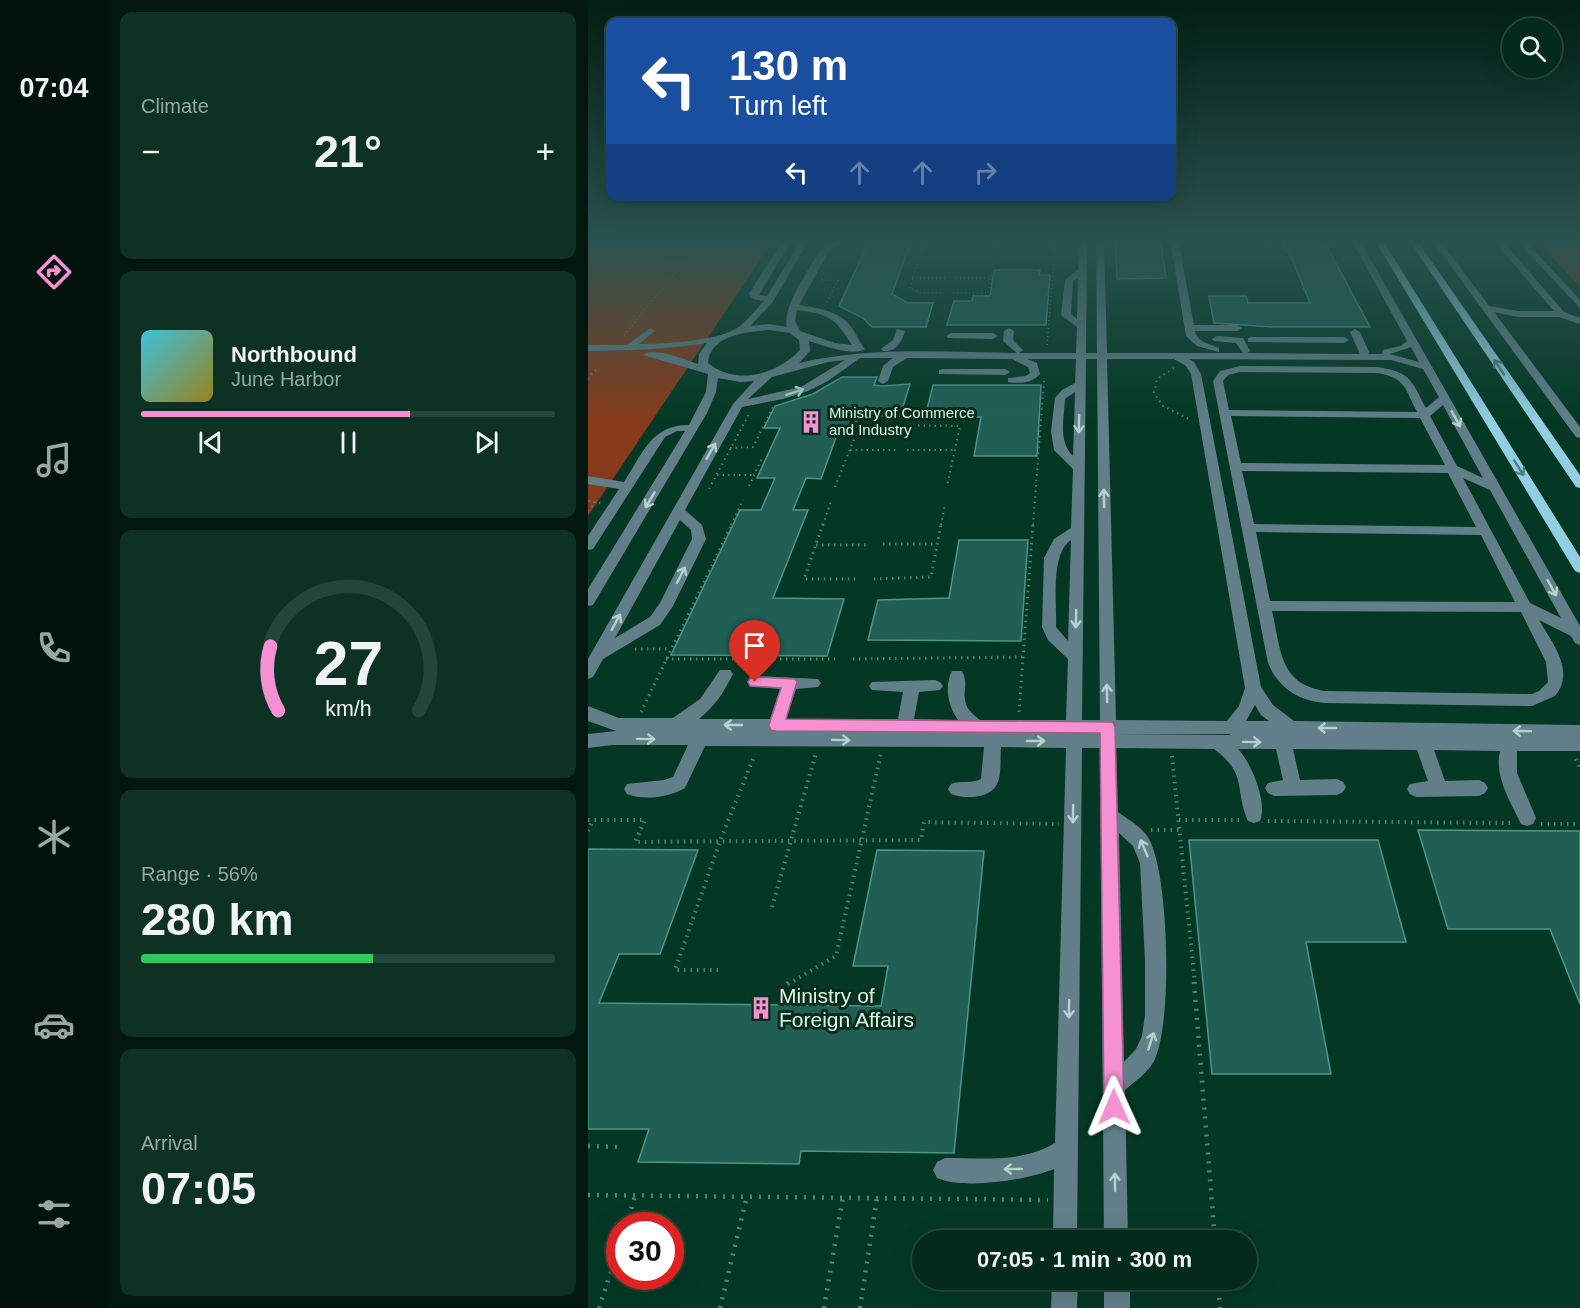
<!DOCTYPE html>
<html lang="en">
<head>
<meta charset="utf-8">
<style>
	:root { --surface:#032a1b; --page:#0d3224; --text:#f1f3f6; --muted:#97a7a3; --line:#24463a; --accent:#f591d3 }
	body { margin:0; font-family:Arial,sans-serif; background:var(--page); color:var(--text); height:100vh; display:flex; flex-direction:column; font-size:22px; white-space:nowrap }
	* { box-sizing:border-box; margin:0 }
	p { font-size:20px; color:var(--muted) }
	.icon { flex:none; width:33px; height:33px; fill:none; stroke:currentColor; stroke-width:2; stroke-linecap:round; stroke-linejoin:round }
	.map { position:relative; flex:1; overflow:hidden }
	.panel { display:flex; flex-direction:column; gap:12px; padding:12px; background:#02170f; width:480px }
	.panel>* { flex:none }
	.banner { position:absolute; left:18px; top:18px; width:570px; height:183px; border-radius:12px; box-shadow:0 6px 24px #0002,0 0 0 2px var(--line); background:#1a4fa0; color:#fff; overflow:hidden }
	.tools { position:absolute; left:914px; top:18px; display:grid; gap:12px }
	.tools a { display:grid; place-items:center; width:60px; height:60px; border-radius:50%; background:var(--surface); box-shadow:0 6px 24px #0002,0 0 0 2px var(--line); font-size:30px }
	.speed { position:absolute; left:18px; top:1212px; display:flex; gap:12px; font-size:30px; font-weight:700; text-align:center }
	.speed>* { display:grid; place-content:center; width:78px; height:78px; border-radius:50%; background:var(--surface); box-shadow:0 6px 24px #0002,0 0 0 2px var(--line); line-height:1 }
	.speed .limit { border:9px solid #d22; background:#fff; color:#111 }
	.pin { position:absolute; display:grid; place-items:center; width:51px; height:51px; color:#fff; margin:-62px -26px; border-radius:50% 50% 50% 0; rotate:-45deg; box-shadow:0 0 6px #0007 }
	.pin .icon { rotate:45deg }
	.me { position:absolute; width:66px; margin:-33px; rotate:359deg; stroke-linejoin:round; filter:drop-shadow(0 0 4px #0008) }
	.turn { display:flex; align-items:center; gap:21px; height:126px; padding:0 24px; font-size:27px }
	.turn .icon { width:78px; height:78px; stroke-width:2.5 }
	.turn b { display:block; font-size:42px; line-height:51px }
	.lanes { display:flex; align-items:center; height:57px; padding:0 24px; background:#0003; justify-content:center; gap:30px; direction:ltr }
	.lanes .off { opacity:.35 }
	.big { font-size:45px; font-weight:600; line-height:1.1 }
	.panel .card { flex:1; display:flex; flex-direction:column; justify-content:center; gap:9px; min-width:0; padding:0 21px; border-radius:12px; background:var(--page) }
	.panel .dial { align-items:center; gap:0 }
	.dial svg { height:156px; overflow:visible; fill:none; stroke:var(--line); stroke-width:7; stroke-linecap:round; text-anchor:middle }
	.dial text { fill:var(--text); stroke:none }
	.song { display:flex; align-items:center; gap:18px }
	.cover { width:72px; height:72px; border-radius:9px; background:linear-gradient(135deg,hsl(190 70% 55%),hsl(50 70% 35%)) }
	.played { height:6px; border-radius:3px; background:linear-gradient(90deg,var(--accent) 65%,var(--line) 65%) }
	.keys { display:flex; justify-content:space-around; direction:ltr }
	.heat { display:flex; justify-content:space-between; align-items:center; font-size:33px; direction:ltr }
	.charge { height:9px; border-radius:4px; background:linear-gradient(90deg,#34c759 56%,var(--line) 0) }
	.trip { position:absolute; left:324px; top:1230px; width:345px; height:60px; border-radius:30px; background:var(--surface); box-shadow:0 6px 24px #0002,0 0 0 2px var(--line); font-weight:600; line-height:60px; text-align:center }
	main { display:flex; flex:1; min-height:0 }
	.tab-bar { display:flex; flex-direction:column; width:108px; justify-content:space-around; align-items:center; background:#01110b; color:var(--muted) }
	.tab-bar .icon { width:42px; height:42px }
	.tab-bar .active { color:var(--accent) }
	.tab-bar b { font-size:27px; color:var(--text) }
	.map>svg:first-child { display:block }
</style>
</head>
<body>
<main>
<nav class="tab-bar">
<b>07:04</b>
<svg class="icon active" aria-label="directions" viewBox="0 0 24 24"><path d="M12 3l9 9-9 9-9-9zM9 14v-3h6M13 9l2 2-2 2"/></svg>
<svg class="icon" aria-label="music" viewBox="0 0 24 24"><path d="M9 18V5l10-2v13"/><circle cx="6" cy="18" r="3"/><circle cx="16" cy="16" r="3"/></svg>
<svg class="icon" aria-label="phone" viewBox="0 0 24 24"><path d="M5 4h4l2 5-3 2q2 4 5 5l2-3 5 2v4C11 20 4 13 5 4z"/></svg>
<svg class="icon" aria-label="climate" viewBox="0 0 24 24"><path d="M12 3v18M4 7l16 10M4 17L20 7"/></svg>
<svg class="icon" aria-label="car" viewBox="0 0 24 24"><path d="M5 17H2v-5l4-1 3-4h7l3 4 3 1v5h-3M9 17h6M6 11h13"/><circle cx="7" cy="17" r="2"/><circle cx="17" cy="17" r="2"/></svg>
<svg class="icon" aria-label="filters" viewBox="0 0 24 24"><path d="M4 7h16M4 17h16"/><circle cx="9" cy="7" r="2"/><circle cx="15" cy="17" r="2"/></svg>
</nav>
<section class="panel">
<div class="card"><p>Climate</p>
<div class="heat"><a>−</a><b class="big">21°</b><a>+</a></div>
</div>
<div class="card">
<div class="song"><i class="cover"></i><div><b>Northbound</b><p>June Harbor</p></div></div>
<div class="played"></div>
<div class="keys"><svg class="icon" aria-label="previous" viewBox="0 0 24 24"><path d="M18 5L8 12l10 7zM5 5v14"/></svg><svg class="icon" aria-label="pause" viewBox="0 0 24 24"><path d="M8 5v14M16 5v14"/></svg><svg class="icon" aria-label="next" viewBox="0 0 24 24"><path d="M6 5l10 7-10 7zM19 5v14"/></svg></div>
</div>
<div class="card dial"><svg viewBox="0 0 100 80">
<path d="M14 69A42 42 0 1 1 86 69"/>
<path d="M14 69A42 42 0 0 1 10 36" stroke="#f591d3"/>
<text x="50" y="56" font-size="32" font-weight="700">27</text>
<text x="50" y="72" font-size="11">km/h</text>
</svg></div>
<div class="card"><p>Range · 56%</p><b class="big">280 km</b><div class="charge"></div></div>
<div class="card"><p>Arrival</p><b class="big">07:05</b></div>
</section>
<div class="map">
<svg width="992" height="1308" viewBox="0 0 992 1308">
	<rect width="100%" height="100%" fill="#043824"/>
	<!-- green -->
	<path fill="#873b1c" d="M 0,239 L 186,239 L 0,516 Z
		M 947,239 L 992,239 L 992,287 Z"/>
	<!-- building -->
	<path fill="#215f55" stroke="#48978a" stroke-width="1.5" d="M 282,239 L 324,239 L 304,294 L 320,303 L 345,303 L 338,327 L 284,327 L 275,318 L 251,306 Z
		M 527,239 L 572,239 L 578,278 L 529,279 Z
		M 693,239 L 735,239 L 782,327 L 684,327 L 626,323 L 621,296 L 658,296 L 660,303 L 722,303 L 701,252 L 698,252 Z
		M 406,270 L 452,270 L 451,275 L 462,275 L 458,325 L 359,325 L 366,301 L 384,301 L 385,296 L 402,296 Z
		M 254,377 L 289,377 L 286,385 L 294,386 L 322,384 L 312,416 L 279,416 L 251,429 L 233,479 L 218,478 L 205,510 L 220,510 L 185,598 L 256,599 L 239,656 L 83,655 L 152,510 L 173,510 L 187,478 L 169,478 L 192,428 L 176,428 L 187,406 L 225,394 Z
		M 345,385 L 453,385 L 449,456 L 386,456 L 393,417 L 337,417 Z
		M 371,540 L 440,540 L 433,641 L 280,640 L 290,600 L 361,598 Z
		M 830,830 L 992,831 L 992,1004 L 962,929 L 860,929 Z
		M 601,840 L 790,840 L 818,942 L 718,942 L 743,1074 L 624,1074 Z
		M 0,849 L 110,850 L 72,954 L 31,954 L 11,1003 L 293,1006 L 300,966 L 265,966 L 289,850 L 396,851 L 366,1153 L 213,1151 L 211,1164 L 50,1162 L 61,1129 L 0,1129 Z"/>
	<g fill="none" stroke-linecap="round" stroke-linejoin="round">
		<!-- path-far4 -->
		<path stroke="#56826f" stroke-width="1.5" stroke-dasharray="1 3" stroke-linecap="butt" d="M 17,239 C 41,248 65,245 89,239
			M 156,239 L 182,247
			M 962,239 L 992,271
			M 979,239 L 983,251 L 992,261
			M 30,249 L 35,244
			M 44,249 L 48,244
			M 56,249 L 60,244
			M 274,253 L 280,239
			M 333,253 L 338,239
			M 408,253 L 410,239
			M 45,259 L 96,264
			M 0,260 L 22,259
			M 330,260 L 322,288 L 332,293 L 354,293
			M 324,278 L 358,278
			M 368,278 L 403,278
			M 234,280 L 250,280 L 237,305
			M 365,293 L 400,293 L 406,261
			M 36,335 L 116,239
			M 459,345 L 468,239"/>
		<!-- path-far3 -->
		<path stroke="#56826f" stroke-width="2" stroke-dasharray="1.5 4" stroke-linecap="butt" d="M 586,368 L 569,379 L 566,393 L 575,406 L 603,420
			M 0,379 L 10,367
			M 142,448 L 165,447 L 185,407
			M 262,450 L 308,450
			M 319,450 L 366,450
			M 129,475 L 166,475
			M 161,486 L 174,458
			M 247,487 L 268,434 L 288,425 L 372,426 L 359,486
			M 121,489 L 161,414
			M 0,501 L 13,503
			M 0,511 L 8,502
			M 143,525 L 155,500
			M 235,525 L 243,501
			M 353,525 L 357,504
			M 445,525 L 456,381"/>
		<!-- path-far2 -->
		<path stroke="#56826f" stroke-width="3" stroke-dasharray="1.5 4.5" stroke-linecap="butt" d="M 235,524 L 216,579 L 270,579
			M 295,544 L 349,544
			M 228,545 L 280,545
			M 286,579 L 343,577 L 353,524
			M 47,649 L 82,649
			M 78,659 L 247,659
			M 265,659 L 435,657
			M 53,712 L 144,524
			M 431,712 L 445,524"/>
		<!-- path-far1 -->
		<path stroke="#56826f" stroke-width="4" stroke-dasharray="1.5 5" stroke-linecap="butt" d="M 584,756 L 607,984
			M 988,759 L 992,768
			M 0,820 L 57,820 L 47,842 L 333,840 L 336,822 L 471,824
			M 591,820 L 652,820
			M 680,821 L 925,823
			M 953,824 L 992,824
			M 563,830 L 592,830
			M 0,831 L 5,820
			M 184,907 L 228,753
			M 130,970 L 87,970 L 132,841 L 167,754
			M 200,984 L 248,956 L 293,753"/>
		<!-- path -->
		<path stroke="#56826f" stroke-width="4.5" stroke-dasharray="2 7" stroke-linecap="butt" d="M 606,982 L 627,1240
			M 199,984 L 202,982
			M 0,1146 L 31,1147
			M 0,1195 L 460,1200
			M 38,1226 L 47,1196
			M 630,1280 L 632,1308
			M 11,1308 L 32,1245
			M 132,1308 L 159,1196
			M 236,1308 L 255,1196
			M 272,1308 L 289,1197"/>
		<!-- minor -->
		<path fill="#627f89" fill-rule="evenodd" d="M 196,239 L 204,239 L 171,295 L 179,296 L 214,239 L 222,239 L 184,303 L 162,326 L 181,324 L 199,327 C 193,306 228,259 239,239 L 247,239 L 245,242 L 268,239 L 242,249 L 211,305 C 230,308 252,311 264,328 C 269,335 271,342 277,349 C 265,357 234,345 221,341 L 222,351 L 211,363 C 282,346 356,352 429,353 L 415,341 L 416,331 L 421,328 L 426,331 L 425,340 L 435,350 L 431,353 L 488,353 L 489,327 L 473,315 L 477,280 L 490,270 L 491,239 L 499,239 L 498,353 L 509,353 L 508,239 L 516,239 L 519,353 L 655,353 L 648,343 L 626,341 L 624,339 L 629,336 L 655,338 L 662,351 L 659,353 L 772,354 L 762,332 L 767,329 L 772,332 L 781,352 L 780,354 L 794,354 L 795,350 L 813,346 L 819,341 L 763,239 L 771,239 L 992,626 L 992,645 L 987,643 L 983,636 L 951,620 C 964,643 988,671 967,696 L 944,706 L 737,703 C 710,700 691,689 680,663 L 625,381 L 632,371 L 652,366 L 790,367 C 824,373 823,380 838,408 L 851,397 L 835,369 L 803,360 L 601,359 L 606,362 L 613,374 L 673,687 L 685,705 L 706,721 L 992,725 L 992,751 L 929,751 L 929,773 L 948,818 L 945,824 L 939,826 L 933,824 C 922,801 906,776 912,751 L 846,750 L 857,781 L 891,780 L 897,783 L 900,788 L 897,793 L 891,796 L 828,797 L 822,794 L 819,789 L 822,784 L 840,781 L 829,750 L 705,749 L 712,780 L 749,779 L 755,782 L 758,787 L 755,792 L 749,795 L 686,796 L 680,793 L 677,788 L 680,783 L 695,780 L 688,749 L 650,749 C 663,762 680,803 672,821 L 666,823 L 660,821 C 646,789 660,774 626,749 L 528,748 L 530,812 C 541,820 554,827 561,839 C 581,874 585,1024 566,1061 C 560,1073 547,1081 537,1090 L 540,1240 L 516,1240 L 512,748 L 494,748 L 489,1240 L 465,1240 L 466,1169 C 439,1180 376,1190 349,1178 L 345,1170 L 349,1162 L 357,1158 C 394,1158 434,1163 467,1143 L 478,748 L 413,747 C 412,758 414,777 408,786 C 400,799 375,799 363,794 L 360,789 L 363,784 C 373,780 384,784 393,779 L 396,747 L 117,746 L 97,788 C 82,797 56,801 39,794 L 36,789 L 39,784 L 76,780 L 85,777 L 100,745 L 24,745 L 0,748 L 0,734 L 28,731 L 0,721 L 0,706 L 31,718 L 85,718 L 112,699 L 132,670 L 142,670 L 145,674 C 136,692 127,706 111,719 L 182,719 L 192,689 L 162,686 L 159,682 L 162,678 L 167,676 L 230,679 L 233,683 L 230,687 L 208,689 L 198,719 L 310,719 L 315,692 L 284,690 L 281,686 L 284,682 L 347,680 L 352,682 L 355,686 L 352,690 L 331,692 L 326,719 L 370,720 C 360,706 356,686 364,671 L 374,671 C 384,689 365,701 392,720 L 478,720 L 480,659 L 460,640 L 454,627 L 456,558 L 466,539 L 483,528 L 485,469 L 466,450 L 463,431 L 467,398 L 474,390 L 487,383 L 488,359 L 439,359 L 449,363 L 452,374 C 444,383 432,384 420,382 L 420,378 L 438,376 L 442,373 L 440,367 L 424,359 L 319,358 L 305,367 L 300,381 L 295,384 L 290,381 L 295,366 L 305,358 L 272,358 L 240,381 L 220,391 L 195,399 L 154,407 L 97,510 L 114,525 L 118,539 L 85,606 L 72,625 L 15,659 L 5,677 L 0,679 L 0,659 L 145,404 L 166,381 L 152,382 L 130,378 L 128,392 L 119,413 L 5,605 L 0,606 L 0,589 L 97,431 L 89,431 L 77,437 L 5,549 L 0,550 L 0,536 L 31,489 L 0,484 L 0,476 L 36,482 C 55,453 63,425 101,425 L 118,392 L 120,374 L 55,355 C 68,346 96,360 110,364 L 111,354 L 119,343 C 78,350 41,350 0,351 L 0,345 L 39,345 L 62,328 L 67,331 L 51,344 C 74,344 130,341 149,328 C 159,322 168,309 176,301 L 165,299 L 161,294 ZM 490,278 L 489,319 L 483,314 L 485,281 ZM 209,310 C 241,314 247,318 264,345 L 247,343 L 212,331 L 207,321 ZM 181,330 L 202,333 L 211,340 L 212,350 C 188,375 148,386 120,363 C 122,335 158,332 181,330 ZM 823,347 L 831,362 L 802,354 ZM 498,359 L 509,359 L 512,720 L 494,720 ZM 519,359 L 586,359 L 598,366 L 603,374 L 657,688 L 651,706 L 639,721 L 528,720 ZM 257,360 L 213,387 L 160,399 L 184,377 L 240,362 ZM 652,372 L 790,373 C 818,378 817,389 829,412 L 641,410 L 635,381 L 640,375 ZM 487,392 L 485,456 C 470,442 476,418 477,399 ZM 855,405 L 895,478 L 869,466 L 842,416 ZM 643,416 L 832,418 L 857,465 L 653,463 ZM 654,471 L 860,473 L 888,527 L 666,524 ZM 875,478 L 902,490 L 973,618 L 942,603 ZM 92,520 L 103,530 L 104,539 L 72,603 L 62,617 L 27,638 ZM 668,532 L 893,535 L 927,602 L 682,601 ZM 483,540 L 480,641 L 468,627 C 469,603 462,554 483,540 ZM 684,611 L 933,612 L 958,662 L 960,682 L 951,691 L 944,694 L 737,691 C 691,684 693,649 684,611 ZM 667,705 L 673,715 L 681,721 L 658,721 ZM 528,734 L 641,734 L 643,735 ZM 531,833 L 545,846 L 552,863 L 557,961 L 557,1015 L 554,1036 L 548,1049 L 536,1062 Z
			M 582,239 L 590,239 L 606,325 L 649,325 L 654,328 L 649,331 L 607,331 C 609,342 622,344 631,348 L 631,352 L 609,346 L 598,336 Z
			M 843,239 L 851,239 L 901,306 L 930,311 L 966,311 L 904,239 L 913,239 L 976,312 L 992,318 L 992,324 L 971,317 L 930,317 L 906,312 L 992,427 L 992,438 L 988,437 Z
			M 927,239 L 936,239 L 992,300 L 992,308 Z
			M 309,329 L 317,331 C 314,342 307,353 295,351 L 293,349 L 305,340 Z
			M 363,333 L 405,333 L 410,336 L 405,339 L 360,338 L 358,336 Z
			M 663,337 L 756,337 L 761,340 L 756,343 L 660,342 L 660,338 Z
			M 355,369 L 417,369 L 422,372 L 417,375 L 351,374 L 351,370 Z
			M 464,1280 L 490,1280 L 489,1308 L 463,1308 Z
			M 516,1280 L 542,1280 L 542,1308 L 516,1308 Z"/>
		<!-- major -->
		<path fill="#92cfe3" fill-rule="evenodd" d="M 786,239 L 794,239 L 992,557 L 992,573 L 987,571 Z
			M 820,239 L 828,239 L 992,475 L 992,488 L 988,487 Z"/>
	</g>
	<!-- one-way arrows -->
	<defs><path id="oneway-shaft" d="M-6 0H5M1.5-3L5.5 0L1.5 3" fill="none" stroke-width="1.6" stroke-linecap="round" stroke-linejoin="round" transform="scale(1.5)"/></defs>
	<g stroke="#4e7e80">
		<use href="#oneway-shaft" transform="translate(911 367) rotate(-124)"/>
		<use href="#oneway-shaft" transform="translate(931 468) rotate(58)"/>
	</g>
	<g stroke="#b5d3ca">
		<use href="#oneway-shaft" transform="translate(207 392) rotate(-19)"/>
		<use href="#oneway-shaft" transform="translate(868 419) rotate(61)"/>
		<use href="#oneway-shaft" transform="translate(491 424) rotate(91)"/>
		<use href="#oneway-shaft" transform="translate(123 451) rotate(-60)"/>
		<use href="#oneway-shaft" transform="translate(516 498) rotate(-91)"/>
		<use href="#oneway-shaft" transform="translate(62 500) rotate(121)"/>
		<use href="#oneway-shaft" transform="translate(93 575) rotate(-63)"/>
		<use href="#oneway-shaft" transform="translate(964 588) rotate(61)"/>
		<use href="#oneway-shaft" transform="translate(488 619) rotate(91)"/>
		<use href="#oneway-shaft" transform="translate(28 622) rotate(-61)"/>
		<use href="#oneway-shaft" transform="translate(519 693) rotate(-91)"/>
		<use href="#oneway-shaft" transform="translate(145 725) rotate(-180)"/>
		<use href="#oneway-shaft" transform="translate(739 728) rotate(180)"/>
		<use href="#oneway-shaft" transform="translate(934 731) rotate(-179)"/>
		<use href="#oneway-shaft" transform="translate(58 739) rotate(1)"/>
		<use href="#oneway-shaft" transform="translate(253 740) rotate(1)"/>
		<use href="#oneway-shaft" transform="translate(448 741)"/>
		<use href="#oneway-shaft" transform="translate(664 742) rotate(1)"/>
		<use href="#oneway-shaft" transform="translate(485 814) rotate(91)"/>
		<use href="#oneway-shaft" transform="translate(556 848) rotate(-113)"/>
		<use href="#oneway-shaft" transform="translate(481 1009) rotate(91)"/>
		<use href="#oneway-shaft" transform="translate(563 1041) rotate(-72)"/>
		<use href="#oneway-shaft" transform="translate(425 1169) rotate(179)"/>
		<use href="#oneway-shaft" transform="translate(527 1182) rotate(-91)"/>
	</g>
	<!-- sky -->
	<linearGradient id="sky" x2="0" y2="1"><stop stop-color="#021f14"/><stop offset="0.57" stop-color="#295350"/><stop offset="1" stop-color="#295350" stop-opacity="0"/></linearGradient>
	<rect width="992" height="422" fill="url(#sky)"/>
	<!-- route -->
	<path fill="#f591d3" stroke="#9f5e89" stroke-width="1.5" d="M 167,677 L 207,679 L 209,682 L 198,719 L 525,722 L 527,727 L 536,1107 L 533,1114 L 526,1117 L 519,1114 L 516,1107 L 512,733 L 188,731 L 183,730 L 181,725 L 193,688 L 162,686 L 160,682 L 162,678 Z"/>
	<!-- icons -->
	<defs>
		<g id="building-bare" transform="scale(1.8)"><path d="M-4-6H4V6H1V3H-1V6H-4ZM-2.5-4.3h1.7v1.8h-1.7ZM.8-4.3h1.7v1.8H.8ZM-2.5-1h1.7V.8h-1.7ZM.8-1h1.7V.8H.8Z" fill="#f591d3" stroke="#0a2c1d" stroke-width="2.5" paint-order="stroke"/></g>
	</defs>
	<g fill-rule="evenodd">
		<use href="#building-bare" x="223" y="422"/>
		<use href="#building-bare" x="173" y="1008"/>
	</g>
	<g text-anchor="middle" stroke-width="6" stroke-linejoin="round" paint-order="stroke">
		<!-- far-poi labels -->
		<g font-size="15" fill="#d8f7e6" stroke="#0a2c1d" text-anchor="start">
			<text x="241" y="418">Ministry of Commerce<tspan x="241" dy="17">and Industry</tspan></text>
		</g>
		<!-- near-poi labels -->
		<g font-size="21" fill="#d8f7e6" stroke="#0a2c1d" text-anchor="start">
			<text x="191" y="1003">Ministry of<tspan x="191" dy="24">Foreign Affairs</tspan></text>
		</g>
	</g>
</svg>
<div class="tools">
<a><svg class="icon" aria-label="search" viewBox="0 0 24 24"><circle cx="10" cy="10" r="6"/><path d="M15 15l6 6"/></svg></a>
</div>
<div class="speed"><div class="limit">30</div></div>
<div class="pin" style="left:167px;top:682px;background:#d93025"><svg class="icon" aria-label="arrive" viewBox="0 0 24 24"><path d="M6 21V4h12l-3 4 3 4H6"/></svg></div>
<svg class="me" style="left:526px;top:1107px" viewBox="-20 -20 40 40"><path d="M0-17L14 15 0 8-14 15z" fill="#f591d3" stroke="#fff" stroke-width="4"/></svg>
<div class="trip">07:05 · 1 min · 300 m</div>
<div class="banner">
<div class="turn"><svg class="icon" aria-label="left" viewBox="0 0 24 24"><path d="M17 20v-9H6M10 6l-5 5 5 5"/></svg><div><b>130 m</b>Turn left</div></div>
<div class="lanes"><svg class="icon" aria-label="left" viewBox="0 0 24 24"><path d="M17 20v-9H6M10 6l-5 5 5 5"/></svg><svg class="icon off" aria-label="ahead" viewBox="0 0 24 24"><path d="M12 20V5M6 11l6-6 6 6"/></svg><svg class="icon off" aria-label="ahead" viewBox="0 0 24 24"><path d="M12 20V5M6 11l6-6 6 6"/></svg><svg class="icon off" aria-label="right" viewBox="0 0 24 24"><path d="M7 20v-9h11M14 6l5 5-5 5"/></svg></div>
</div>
</div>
</main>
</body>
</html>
